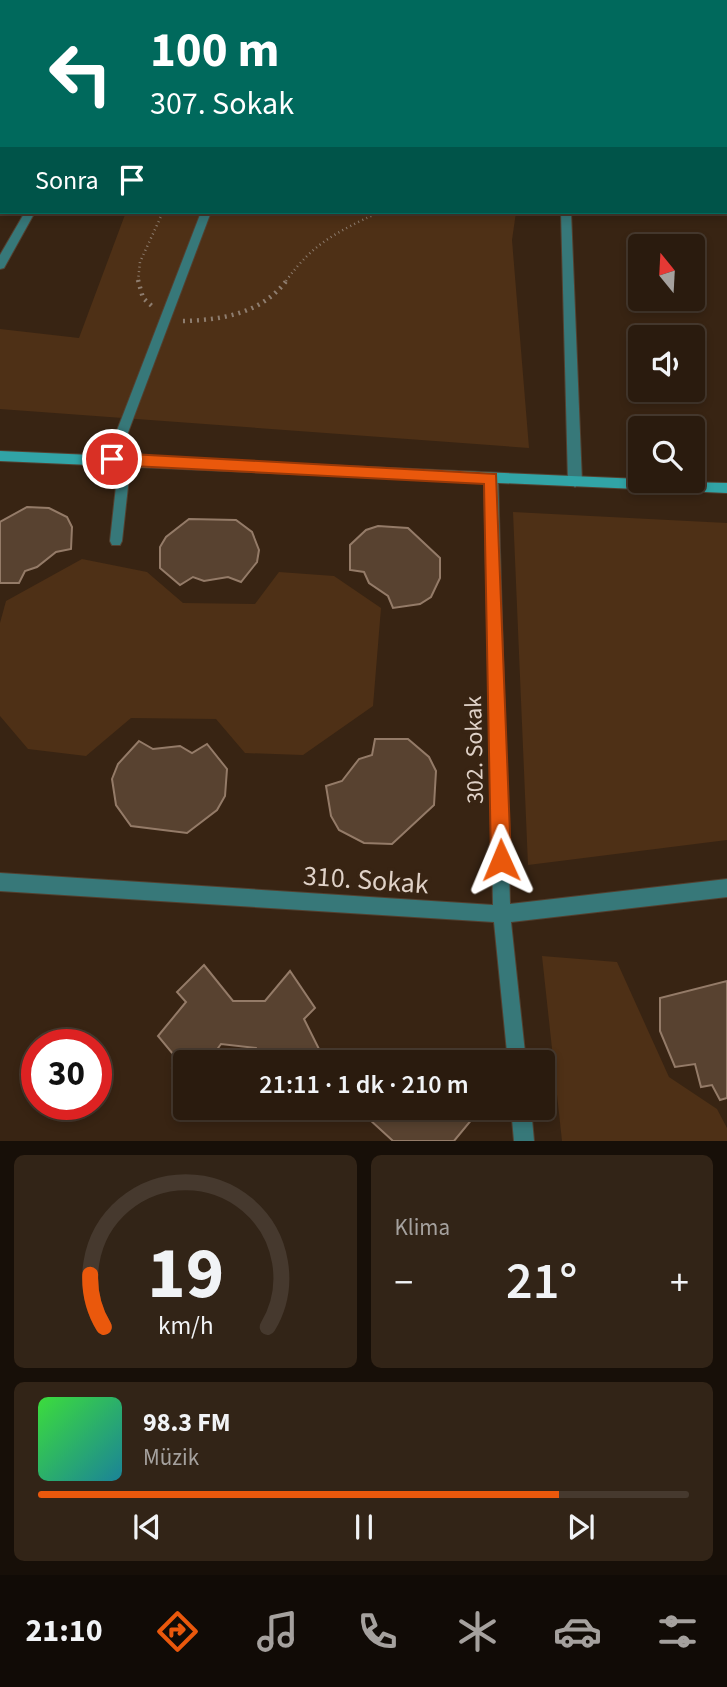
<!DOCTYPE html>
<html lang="tr">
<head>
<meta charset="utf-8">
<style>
	:root { --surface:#2a1b0e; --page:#322417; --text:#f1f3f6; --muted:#a5a19e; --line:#46392e; --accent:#ea580c }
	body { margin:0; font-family:"Source Sans 3",sans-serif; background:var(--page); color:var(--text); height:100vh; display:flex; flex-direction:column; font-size:26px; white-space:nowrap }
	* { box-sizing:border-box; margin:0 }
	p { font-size:23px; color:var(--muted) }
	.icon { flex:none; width:38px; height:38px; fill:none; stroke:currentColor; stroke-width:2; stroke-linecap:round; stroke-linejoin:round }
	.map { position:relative; height:1141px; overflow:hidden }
	.drawer { display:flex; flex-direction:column; gap:14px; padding:14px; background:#170f08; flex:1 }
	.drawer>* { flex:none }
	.hud { position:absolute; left:0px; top:0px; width:728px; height:214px; box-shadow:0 4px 10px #0003,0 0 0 2px var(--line); background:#00695c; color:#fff; overflow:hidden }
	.needle { width:46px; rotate:342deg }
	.fabs { position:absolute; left:628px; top:234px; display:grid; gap:14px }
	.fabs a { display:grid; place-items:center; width:77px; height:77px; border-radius:7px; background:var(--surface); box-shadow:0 4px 10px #0003,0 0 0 2px var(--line); font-size:35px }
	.speed { position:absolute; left:21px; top:1029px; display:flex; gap:14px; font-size:35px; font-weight:700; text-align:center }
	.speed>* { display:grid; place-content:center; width:91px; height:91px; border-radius:50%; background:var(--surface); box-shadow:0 4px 10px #0003,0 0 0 2px var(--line); line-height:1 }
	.speed .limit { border:10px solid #d22; background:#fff; color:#111 }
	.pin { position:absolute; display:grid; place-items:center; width:60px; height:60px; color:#fff; margin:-30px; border:4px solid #fff; border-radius:50%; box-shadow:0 2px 7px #0007 }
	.me { position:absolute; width:77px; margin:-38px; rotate:359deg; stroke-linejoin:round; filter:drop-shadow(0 0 5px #0008) }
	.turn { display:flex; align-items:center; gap:24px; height:147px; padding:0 35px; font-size:32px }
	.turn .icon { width:91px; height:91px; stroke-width:2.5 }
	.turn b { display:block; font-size:49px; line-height:60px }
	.then { display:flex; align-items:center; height:66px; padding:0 35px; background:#0003; gap:14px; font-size:26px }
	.big { font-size:52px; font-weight:600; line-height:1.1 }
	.drawer .widget { flex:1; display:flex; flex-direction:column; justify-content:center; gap:10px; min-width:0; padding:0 24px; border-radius:10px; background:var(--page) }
	.drawer .dial { align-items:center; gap:0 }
	.dial svg { height:182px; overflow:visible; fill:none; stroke:var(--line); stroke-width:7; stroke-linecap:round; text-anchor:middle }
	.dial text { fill:var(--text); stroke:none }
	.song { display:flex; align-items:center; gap:21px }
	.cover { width:84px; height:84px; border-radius:10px; background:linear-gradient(135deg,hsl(120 70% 55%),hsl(190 70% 35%)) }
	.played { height:7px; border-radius:4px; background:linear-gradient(90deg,var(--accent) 80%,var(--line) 80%) }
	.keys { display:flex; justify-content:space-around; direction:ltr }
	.heat { display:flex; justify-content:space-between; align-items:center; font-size:38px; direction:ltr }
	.drawer .tiles { flex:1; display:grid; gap:14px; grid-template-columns:1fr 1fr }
	.widget:last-child { grid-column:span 2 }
	.trip { position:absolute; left:173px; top:1050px; width:382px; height:70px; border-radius:7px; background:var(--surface); box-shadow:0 4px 10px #0003,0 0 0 2px var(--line); font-weight:600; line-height:70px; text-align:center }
	.dock { display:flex; height:112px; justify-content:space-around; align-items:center; background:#110b06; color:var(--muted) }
	.dock .icon { width:49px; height:49px }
	.dock .current { color:var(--accent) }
	.dock b { font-size:32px; color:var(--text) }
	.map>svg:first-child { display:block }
</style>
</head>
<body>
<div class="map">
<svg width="727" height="1141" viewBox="0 0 727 1141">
	<rect width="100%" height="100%" fill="#382413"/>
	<!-- green -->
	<path fill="#4e3016" d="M 168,0 L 542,0 L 167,2 Z
		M 126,212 L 516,212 L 512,240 L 529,448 L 0,409 L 0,329 L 79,338 Z
		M 513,512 L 727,523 L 727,840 L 528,865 Z
		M 82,559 L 147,572 L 183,603 L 255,604 L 279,572 L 334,576 L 381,608 L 373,706 L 303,755 L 245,753 L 216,719 L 131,718 L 86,756 L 28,749 L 0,716 L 0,623 L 6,601 Z
		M 542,956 L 617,962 L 669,1077 L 717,1109 L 727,1128 L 727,1141 L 562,1141 Z"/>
	<!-- building -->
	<path fill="#584230" stroke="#947b68" stroke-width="2" d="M 27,507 L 49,508 L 67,517 L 72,527 L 71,549 L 56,552 L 37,567 L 25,571 L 19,583 L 0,583 L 0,522 Z
		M 189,519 L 236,520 L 252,532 L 259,550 L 257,562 L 241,582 L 228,577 L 204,581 L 193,577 L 180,585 L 160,568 L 160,547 L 166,537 Z
		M 378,526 L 408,528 L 440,558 L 440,578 L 431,597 L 420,604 L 393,608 L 388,596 L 369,583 L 364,572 L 350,570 L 350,545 L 366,530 Z
		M 375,739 L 408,739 L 429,757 L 436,771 L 434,805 L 392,844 L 364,843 L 339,830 L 331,816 L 326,786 L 342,781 L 359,759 L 372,755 Z
		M 139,741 L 153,749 L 180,746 L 192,753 L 207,744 L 227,769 L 225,796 L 217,810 L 187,833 L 131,826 L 116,805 L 112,779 L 118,764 Z
		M 204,965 L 233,1001 L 265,1001 L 290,971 L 315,1008 L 304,1019 L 319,1049 L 307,1062 L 263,1062 L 256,1048 L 221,1044 L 208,1062 L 186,1062 L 186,1089 L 172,1068 L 178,1060 L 158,1036 L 186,1002 L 177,992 Z
		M 727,981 L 727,1098 L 720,1100 L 712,1085 L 701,1087 L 695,1064 L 675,1067 L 660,1031 L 660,998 Z
		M 357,1108 L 465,1108 L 473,1118 L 454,1141 L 393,1141 Z"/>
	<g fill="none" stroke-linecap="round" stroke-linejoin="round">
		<!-- lane casing -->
		<g stroke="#534030" stroke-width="2">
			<path id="lane" d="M 285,0 L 293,0 L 293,2 L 285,2 Z
				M 201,212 L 211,212 L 118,459 L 112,464 L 108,462 L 106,459 Z
				M 125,454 L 131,459 L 122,541 L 120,545 L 112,545 L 110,541 L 119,459 Z"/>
		</g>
		<!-- street casing -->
		<g stroke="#534030" stroke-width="2">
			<path id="street" d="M 148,0 L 156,0 L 147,2 Z
				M 563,0 L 571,0 L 571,2 L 563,2 Z
				M 671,0 L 698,0 L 700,2 L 672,2 Z
				M 727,1 L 727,7 L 726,7 L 725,2 Z
				M 25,212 L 35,212 L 4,268 L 0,269 L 0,255 Z
				M 561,212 L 571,212 L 582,482 L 575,487 L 568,482 Z
				M 491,474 L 498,479 L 510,904 L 727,879 L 727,897 L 511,922 L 526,1062 L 508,1062 L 494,922 L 0,891 L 0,873 L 493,905 L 484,479 Z
				M 511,1108 L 531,1108 L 534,1141 L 514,1141 Z"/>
		</g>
		<!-- secondary casing -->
		<g stroke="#534030" stroke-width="2">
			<path id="secondary" d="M 0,27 L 2,28 L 2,34 L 0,33 Z
				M 726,95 L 727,95 L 727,101 L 726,101 Z
				M 0,451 L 640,479 L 640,481 L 727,483 L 727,493 L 0,461 Z"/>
		</g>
		<!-- path-far1 -->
		<path stroke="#8e7d6f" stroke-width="2.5" stroke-dasharray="1 3.5" stroke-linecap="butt" d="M 250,0 L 253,0
			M 138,281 L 140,262 L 163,212
			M 286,281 C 314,242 336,233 379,212"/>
		<!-- path -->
		<path stroke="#8e7d6f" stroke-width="4.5" stroke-dasharray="2 5" stroke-linecap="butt" d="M 138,280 L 143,298 L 153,307
			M 183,321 C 223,320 262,313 287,280"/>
		<!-- lane -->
		<use href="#lane" fill="#377879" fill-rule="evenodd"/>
		<!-- street -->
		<use href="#street" fill="#377879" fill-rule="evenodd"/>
		<!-- secondary -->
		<use href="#secondary" fill="#31a4a6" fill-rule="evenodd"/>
	</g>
	<!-- route -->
	<path fill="#ea580c" stroke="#983908" stroke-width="2" d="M 112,453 L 496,474 L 511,860 L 508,866 L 501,869 L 494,866 L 491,860 L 484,484 L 112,465 L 104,459 Z"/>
	<g text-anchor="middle" stroke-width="7" stroke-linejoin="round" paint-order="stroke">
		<!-- street labels -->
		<g font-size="24" fill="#dfd1c7" stroke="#382413">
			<text transform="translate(474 750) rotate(-91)" y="8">302. Sokak</text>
		</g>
		<!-- near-street labels -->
		<g font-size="28" fill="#dfd1c7" stroke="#382413">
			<text transform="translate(366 879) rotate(4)" y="10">310. Sokak</text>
		</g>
	</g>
</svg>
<div class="fabs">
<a><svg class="needle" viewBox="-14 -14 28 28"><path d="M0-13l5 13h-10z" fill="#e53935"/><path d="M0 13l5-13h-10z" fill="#a5a19e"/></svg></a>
<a><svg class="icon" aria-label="sound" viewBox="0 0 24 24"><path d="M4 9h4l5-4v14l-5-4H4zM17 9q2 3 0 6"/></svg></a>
<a><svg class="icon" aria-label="search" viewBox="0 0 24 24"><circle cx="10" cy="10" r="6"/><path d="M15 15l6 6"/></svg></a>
</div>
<div class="speed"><div class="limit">30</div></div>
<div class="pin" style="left:112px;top:459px;background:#d93025"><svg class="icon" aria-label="arrive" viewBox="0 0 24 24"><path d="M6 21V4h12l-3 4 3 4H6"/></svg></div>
<svg class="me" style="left:501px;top:860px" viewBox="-20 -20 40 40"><path d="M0-17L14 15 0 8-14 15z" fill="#ea580c" stroke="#fff" stroke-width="4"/></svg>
<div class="trip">21:11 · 1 dk · 210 m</div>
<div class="hud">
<div class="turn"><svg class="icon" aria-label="left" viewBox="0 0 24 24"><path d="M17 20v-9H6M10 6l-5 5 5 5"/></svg><div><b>100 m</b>307. Sokak</div></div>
<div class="then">Sonra<svg class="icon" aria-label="arrive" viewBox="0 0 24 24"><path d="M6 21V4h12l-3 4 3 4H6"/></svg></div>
</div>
</div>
<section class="drawer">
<div class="tiles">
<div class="widget dial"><svg viewBox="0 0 100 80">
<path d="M14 69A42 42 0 1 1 86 69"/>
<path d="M14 69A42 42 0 0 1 8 46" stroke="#ea580c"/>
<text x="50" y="56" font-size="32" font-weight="700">19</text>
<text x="50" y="72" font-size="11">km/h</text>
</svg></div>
<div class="widget"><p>Klima</p>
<div class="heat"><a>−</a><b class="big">21°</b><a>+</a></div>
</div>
<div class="widget">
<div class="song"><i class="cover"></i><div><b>98.3 FM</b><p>Müzik</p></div></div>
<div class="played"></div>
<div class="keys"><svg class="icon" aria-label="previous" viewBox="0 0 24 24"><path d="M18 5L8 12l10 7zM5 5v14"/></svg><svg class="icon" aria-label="pause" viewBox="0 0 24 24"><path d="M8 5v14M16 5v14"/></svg><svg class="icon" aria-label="next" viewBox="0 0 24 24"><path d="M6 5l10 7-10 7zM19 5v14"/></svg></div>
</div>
</div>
</section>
<nav class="dock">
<b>21:10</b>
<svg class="icon current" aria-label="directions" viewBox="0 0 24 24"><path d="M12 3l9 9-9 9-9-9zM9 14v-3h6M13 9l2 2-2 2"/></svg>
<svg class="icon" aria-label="music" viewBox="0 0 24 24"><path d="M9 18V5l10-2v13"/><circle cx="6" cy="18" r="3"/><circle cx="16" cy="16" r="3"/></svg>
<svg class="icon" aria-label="phone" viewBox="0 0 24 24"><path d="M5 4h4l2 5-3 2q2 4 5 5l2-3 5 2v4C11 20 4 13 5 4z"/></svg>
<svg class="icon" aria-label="climate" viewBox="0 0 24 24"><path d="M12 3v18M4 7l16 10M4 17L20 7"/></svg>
<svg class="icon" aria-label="car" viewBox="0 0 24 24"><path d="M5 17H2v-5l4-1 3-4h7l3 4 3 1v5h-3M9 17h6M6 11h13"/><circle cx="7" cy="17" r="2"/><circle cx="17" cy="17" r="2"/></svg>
<svg class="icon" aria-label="filters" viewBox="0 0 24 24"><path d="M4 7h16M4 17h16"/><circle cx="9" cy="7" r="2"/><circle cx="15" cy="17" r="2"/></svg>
</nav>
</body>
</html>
